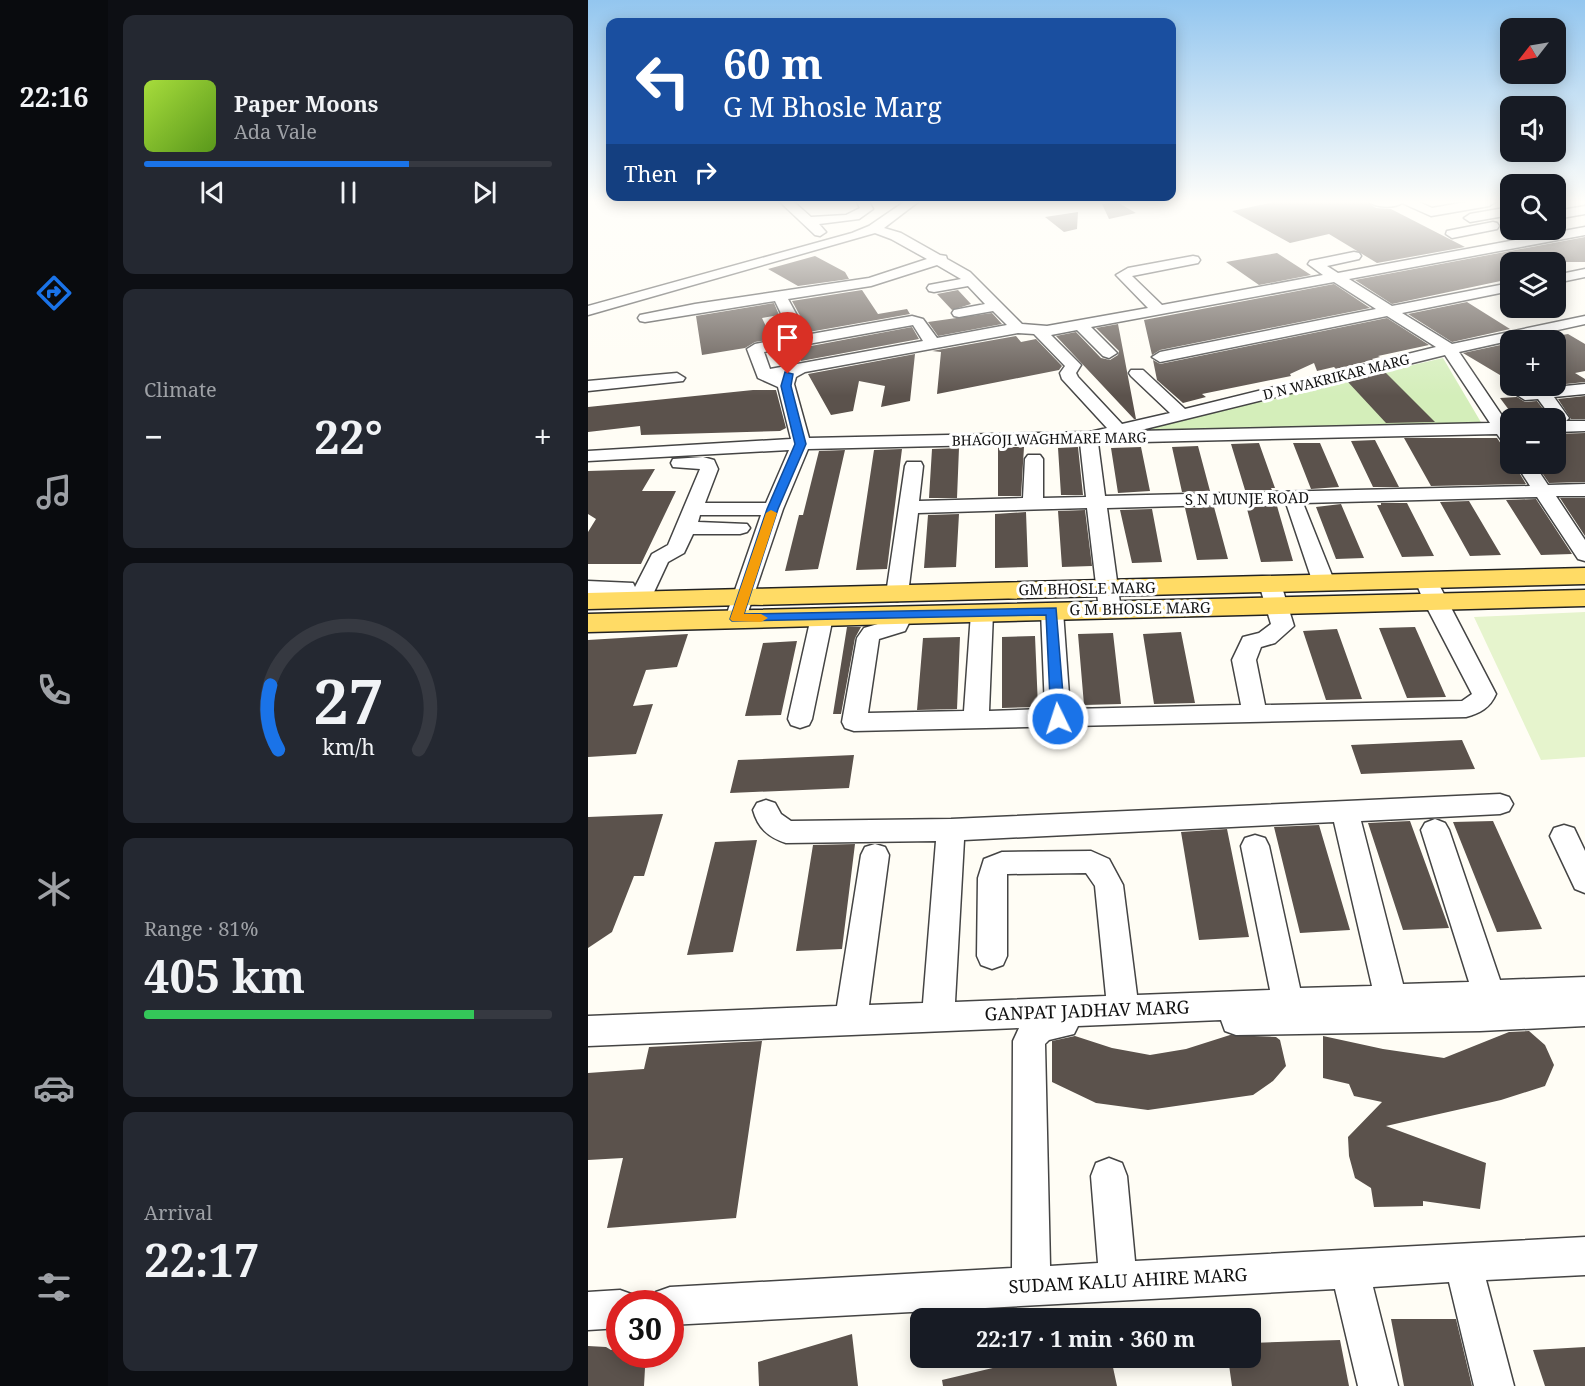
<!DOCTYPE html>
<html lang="en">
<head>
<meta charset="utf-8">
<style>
	:root { --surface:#171b24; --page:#242831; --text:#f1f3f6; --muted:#9ea1a6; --line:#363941; --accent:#1a73e8 }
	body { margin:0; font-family:"Noto Serif",serif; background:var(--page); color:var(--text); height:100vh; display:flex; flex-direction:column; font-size:22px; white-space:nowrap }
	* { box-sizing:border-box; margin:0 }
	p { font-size:20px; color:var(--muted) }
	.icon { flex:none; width:33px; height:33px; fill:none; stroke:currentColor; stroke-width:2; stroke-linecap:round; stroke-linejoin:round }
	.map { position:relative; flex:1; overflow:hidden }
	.sheet { display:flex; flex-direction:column; gap:15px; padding:15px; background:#0d0f14; width:480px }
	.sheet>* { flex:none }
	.top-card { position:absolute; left:18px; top:18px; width:570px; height:183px; border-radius:12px; box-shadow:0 3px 15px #0003; background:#1a4fa0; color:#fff; overflow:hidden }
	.needle { width:39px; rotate:239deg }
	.controls { position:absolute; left:912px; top:18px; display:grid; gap:12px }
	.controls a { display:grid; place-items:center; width:66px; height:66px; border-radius:12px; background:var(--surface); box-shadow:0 3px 15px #0003; font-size:30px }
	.speed { position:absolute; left:18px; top:1290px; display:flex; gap:12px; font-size:30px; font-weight:700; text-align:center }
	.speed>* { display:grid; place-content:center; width:78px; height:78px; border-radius:50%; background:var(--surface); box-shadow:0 3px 15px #0003; line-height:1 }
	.speed .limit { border:9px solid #d22; background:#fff; color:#111 }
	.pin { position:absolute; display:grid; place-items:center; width:51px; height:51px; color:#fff; margin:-62px -26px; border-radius:50% 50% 50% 0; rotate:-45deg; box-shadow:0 0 6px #0007 }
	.pin .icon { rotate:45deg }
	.me { position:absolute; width:66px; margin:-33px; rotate:356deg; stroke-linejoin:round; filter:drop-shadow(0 0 4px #0008) }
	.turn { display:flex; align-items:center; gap:21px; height:126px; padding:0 18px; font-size:27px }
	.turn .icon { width:78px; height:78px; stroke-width:2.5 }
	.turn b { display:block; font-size:42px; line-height:51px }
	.then { display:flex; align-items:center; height:57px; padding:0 18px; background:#0003; gap:12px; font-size:22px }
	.big { font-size:45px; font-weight:700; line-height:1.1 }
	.sheet .widget { flex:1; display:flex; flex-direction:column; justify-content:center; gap:9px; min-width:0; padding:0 21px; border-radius:12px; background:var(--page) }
	.sheet .dial { align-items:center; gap:0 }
	.dial svg { height:156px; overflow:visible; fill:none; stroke:var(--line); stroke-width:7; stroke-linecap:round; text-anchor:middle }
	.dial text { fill:var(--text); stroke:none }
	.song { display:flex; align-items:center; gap:18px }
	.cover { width:72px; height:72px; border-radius:9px; background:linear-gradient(135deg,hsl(80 70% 55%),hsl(90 70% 35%)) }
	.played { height:6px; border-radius:3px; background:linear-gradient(90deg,var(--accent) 65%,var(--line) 65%) }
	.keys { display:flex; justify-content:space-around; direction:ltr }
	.heat { display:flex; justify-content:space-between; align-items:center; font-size:33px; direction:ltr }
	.charge { height:9px; border-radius:4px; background:linear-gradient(90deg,#34c759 81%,var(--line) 0) }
	.trip { position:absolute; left:322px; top:1308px; width:351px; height:60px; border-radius:12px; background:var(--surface); box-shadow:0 3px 15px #0003; font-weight:700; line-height:60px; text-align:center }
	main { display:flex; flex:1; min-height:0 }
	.menu { display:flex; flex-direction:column; width:108px; justify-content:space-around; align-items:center; background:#090b0e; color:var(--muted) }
	.menu .icon { width:42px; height:42px }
	.menu .on { color:var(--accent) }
	.menu b { font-size:27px; color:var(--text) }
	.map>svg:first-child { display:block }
</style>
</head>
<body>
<main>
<nav class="menu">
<b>22:16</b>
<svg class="icon on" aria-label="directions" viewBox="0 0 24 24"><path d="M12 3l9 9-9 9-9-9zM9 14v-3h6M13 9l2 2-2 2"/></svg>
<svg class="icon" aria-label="music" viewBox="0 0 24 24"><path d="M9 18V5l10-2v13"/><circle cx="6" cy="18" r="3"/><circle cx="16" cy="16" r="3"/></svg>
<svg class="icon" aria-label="phone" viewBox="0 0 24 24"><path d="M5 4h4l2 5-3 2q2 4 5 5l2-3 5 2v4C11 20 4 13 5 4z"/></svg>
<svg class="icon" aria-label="climate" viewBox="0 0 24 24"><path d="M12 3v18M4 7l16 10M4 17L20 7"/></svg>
<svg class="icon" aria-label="car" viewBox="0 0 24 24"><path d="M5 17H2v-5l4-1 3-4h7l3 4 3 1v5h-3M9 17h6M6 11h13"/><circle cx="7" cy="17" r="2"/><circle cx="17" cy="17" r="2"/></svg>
<svg class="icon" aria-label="filters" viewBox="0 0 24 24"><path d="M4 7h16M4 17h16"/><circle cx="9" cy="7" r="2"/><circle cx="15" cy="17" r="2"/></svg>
</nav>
<section class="sheet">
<div class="widget">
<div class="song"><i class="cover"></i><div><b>Paper Moons</b><p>Ada Vale</p></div></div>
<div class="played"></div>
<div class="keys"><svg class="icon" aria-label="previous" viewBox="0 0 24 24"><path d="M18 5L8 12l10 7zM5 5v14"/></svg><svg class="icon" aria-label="pause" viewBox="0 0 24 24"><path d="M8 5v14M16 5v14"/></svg><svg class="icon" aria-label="next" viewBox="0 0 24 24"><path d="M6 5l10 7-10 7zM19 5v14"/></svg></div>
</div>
<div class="widget"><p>Climate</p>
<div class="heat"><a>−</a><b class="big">22°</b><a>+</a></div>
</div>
<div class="widget dial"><svg viewBox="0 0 100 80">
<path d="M14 69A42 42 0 1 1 86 69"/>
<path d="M14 69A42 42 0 0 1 10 36" stroke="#1a73e8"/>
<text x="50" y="56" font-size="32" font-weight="700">27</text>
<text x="50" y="72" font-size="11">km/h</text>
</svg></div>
<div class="widget"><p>Range · 81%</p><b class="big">405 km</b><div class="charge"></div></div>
<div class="widget"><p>Arrival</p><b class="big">22:17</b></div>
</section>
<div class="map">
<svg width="997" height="1386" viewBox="0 0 997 1386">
	<rect width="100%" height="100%" fill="#fffdf5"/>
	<!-- green -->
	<path fill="#d4eeba" d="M 855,358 L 894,424 L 555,432 L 551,429 Z"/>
	<!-- pitch -->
	<path fill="#e6f4cd" d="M 997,612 L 997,757 L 953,760 L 886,617 Z"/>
	<!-- building -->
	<path fill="#5b524c" d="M 529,202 L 548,213 L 521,219 L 514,204 Z
		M 686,202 L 779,202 L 788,208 L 803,209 L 877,247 L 789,263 L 741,234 L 702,243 L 644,211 Z
		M 490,212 L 489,229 L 476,232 L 457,217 Z
		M 997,237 L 997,262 L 922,262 L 922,279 L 804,304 L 767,280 Z
		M 689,253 L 723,275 L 671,285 L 638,262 Z
		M 227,256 L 257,272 L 261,279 L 210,286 L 180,269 Z
		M 746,284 L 782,308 L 572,350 L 564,355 L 556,320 Z
		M 274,290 L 290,314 L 319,309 L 322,314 L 221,332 L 204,301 Z
		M 370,290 L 383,304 L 364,310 L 349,294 Z
		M 879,302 L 922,329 L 864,342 L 820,314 Z
		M 186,303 L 191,315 L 174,318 L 184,339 L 167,342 L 157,348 L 114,355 L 108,316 Z
		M 404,313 L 414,324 L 350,336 L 340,322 Z
		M 799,318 L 841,345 L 790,356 L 792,357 L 784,359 L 785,360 L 748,369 L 746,367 L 729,371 L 726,363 L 702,374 L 703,376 L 614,394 L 618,397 L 595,403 L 569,380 L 565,360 L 572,364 Z
		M 530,324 L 548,419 L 546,419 L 468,336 L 488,332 L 513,358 L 522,360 L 530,355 L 531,351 L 508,328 Z
		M 324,327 L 331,339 L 213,361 L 207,349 Z
		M 980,334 L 997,344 L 997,371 L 987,373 L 997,379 L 997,382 L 968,385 L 968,336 Z
		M 428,336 L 433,342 L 448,339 L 474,366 L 471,370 L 349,394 L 353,352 L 344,351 Z
		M 922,343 L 922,381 L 875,353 Z
		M 327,354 L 322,401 L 293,407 L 297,386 L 271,381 L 265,411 L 243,415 L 220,374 Z
		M 797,372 L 847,422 L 798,423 L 759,381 Z
		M 165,390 L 188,390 L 198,428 L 192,431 L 53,435 L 52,426 L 0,432 L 0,407 Z
		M 997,396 L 997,419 L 983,419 L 970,399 Z
		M 929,397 L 937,402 L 949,401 L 962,418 L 927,418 L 912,398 Z
		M 997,433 L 997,482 L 961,483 L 948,464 L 968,464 L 968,434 Z
		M 816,438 L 909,438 L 922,457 L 922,464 L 926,464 L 938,484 L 843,486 Z
		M 787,440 L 811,487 L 785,487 L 763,441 Z
		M 671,443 L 687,488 L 683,488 L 684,490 L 657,490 L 643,444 Z
		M 705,443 L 732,443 L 751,487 L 723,489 Z
		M 610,446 L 622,491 L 594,492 L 584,447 Z
		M 410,447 L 436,447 L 433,496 L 410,496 Z
		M 490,447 L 495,495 L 473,495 L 470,448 Z
		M 553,447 L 562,491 L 530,493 L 523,448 Z
		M 371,448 L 369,498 L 341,498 L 344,449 Z
		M 314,449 L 299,569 L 268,570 L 286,450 Z
		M 257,450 L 230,569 L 197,571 L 211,515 L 215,515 L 231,451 Z
		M 67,469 L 54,491 L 88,491 L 53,564 L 0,564 L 0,532 L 8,519 L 0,514 L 0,471 Z
		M 972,498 L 997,498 L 997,536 Z
		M 948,499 L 984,554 L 953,555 L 918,500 Z
		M 881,501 L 913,555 L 882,556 L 852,502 Z
		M 793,503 L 819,503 L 846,556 L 814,557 L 789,505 L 793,505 Z
		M 753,504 L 776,558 L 748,559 L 728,507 Z
		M 662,506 L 689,506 L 705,561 L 673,562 L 659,509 L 663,509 Z
		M 626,507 L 640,559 L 609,560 L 597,508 Z
		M 564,509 L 574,562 L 544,563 L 532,510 Z
		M 497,510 L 504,566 L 474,567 L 470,511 Z
		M 438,512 L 440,567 L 407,568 L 407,514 Z
		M 371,514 L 368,567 L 336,568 L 340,515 Z
		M 259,627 L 273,627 L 267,638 L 253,714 L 245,714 Z
		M 827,627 L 858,697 L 819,698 L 791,628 Z
		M 749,629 L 774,699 L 738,700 L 715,631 Z
		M 593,632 L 607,703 L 566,704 L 555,634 Z
		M 525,633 L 533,704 L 496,705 L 490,634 Z
		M 100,634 L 89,667 L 58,670 L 45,706 L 65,704 L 48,754 L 0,757 L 0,640 Z
		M 447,636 L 450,707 L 414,708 L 414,637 Z
		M 372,637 L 369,709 L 329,710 L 335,638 Z
		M 209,641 L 193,715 L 157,716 L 175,643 Z
		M 874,740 L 887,769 L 773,774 L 763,745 Z
		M 266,755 L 261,788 L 142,793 L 150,760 Z
		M 75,814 L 56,876 L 46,876 L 24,932 L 0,948 L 0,817 Z
		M 822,821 L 861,928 L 815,930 L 780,823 Z
		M 905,821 L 954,929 L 909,932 L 865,822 Z
		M 731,825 L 762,930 L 712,933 L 686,827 Z
		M 639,829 L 661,937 L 611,940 L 593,832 Z
		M 169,840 L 145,952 L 99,955 L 127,842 Z
		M 267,844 L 254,949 L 208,951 L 225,845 Z
		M 941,1031 L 957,1045 L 966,1065 L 957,1086 L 913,1100 L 798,1126 L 898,1163 L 892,1209 L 835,1201 L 835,1206 L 786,1207 L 783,1188 L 767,1178 L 761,1156 L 760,1137 L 794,1102 L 766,1096 L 761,1084 L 735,1078 L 735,1036 L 795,1049 L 856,1058 L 921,1032 Z
		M 642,1035 L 688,1037 L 692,1040 L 698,1066 L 685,1081 L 665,1095 L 560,1110 L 508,1103 L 464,1082 L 464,1041 L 487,1036 L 524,1048 L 562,1055 L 598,1049 Z
		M 174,1041 L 148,1218 L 19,1228 L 35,1158 L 0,1160 L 0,1073 L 56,1069 L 61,1047 Z
		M 803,1319 L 868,1319 L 884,1386 L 816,1386 Z
		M 264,1334 L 270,1386 L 171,1386 L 170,1362 Z
		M 752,1340 L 761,1386 L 644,1386 L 640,1358 L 663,1358 L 663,1343 Z
		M 0,1346 L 18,1347 L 23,1350 L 32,1347 L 32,1354 L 50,1354 L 57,1368 L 56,1386 L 0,1386 Z
		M 997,1347 L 997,1386 L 957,1386 L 945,1350 Z
		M 447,1358 L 523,1358 L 529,1386 L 355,1386 L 354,1380 Z"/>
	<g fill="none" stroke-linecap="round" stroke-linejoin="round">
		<!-- minor casing -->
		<g stroke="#444" stroke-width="3">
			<path id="minor" d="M 192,202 L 206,202 L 223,217 L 258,215 L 272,208 L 269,202 L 281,202 L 285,209 L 271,219 L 231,224 L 238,232 L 232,236 L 227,235 Z
				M 316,202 L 330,202 L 296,228 L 313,233 L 352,255 L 358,256 L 359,259 L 382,272 L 434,324 L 459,326 L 560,308 L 528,275 L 540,268 L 605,256 L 610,257 L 612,260 L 610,263 L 544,276 L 574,305 L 735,275 L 720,264 L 722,261 L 766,252 L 771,253 L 773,256 L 771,259 L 739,266 L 750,273 L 997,227 L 997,235 L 761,279 L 804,306 L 922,283 L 922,291 L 814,313 L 864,344 L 997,316 L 997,324 L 871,352 L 919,423 L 922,423 L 922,442 L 914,441 L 909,434 L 510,443 L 517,496 L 942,486 L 928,464 L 946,464 L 960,485 L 997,484 L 997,496 L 968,496 L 997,540 L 997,561 L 990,559 L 949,497 L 715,503 L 747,583 L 744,588 L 736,589 L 728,588 L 725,583 L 698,503 L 519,508 L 533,610 L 530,615 L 522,617 L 514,615 L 511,610 L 499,508 L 330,513 L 320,594 L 317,599 L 309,601 L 301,599 L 298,594 L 317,466 L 319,462 L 333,462 L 335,466 L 331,501 L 435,498 L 437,459 L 440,455 L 452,455 L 455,459 L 455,498 L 498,497 L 492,443 L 220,449 L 195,509 L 156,624 L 148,626 L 140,624 L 137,619 L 173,515 L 112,515 L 110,522 L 159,524 L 162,528 L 159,532 L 152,534 L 105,534 L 96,553 L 80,562 L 60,605 L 52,607 L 44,605 L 41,600 L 45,593 L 0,595 L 0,581 L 45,583 L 47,587 L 64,554 L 80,545 L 112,469 L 85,467 L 83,463 L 85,459 L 115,457 L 126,460 L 130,469 L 117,503 L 178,503 L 201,450 L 0,461 L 0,451 L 203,439 L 190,387 L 170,378 L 159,349 L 167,344 L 210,336 L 202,332 L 187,301 L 57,322 L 52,321 L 50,318 L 52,315 L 107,304 L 281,278 L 339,259 L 303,239 L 287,233 L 0,315 L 0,306 L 264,233 L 281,226 ZM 349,265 L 373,279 L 341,285 L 339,288 L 341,291 L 346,292 L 380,286 L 397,304 L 366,310 L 364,313 L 366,316 L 371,317 L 405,311 L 419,325 L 349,338 L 335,319 L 324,316 L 212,336 L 218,332 L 200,299 L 283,286 ZM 746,282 L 788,309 L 572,352 L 564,357 L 572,362 L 799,316 L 848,347 L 597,409 L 555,370 L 543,370 L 541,373 L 543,376 L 582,413 L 534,424 L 490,377 L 488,373 L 493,365 L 463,335 L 489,330 L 515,356 L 521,358 L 529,353 L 503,327 ZM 325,325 L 335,341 L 182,369 L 176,352 ZM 430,333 L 446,334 L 477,366 L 472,373 L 474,379 L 519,428 L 502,432 L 221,438 L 206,384 L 208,377 L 217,372 ZM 857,355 L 902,423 L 549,431 Z
				M 781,202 L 831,202 L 844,208 L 878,202 L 907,202 L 901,206 L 843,216 L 814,203 C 807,208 789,208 781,202 Z
				M 997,206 L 997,214 L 968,219 L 968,211 Z
				M 922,207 L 922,215 L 882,222 L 876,218 L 882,214 Z
				M 905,222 L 909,223 L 911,226 L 909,229 L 864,238 L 858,234 L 859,231 Z
				M 997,269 L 997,277 L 968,283 L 968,275 Z
				M 89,373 L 97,378 L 95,381 L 0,391 L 0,381 Z
				M 997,384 L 997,394 L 966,397 L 981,418 L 978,421 L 997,421 L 997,431 L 968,432 L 968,418 L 964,418 L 950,399 L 937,400 L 929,395 L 937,390 Z
				M 838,574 L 846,575 L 908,694 C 902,708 892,713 878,717 L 266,731 L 257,728 L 254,722 L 269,638 L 276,628 L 300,621 L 306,610 L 314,608 L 322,610 L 325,615 L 317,631 L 291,639 L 280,713 L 376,711 L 383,613 L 386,608 L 394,606 L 402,608 L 405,613 L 401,711 L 457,709 L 453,611 L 456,606 L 464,604 L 472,606 L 475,611 L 482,709 L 653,705 L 644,660 L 655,637 L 671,633 L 683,624 L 671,584 L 674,579 L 682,578 L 690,579 L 693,584 L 706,626 L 687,643 L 673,647 L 668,660 L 677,705 L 874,701 L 884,694 L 836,602 L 827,580 L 830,575 Z
				M 234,610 L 242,612 L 245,617 L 224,719 L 221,725 L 212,728 L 203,725 L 200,719 L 223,617 L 226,612 Z
				M 912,794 L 921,797 L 925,804 L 921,811 L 912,814 L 773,821 L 815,984 L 881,982 L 833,830 L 837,823 L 847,819 L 857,823 L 861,830 L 912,980 L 997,977 L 997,1026 L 892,1031 L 648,1035 L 637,1031 L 633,1020 L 490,1026 L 486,1034 L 461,1040 L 457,1044 L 462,1266 L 510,1263 L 503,1176 L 508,1163 L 521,1158 L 534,1163 L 539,1176 L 547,1261 L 997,1237 L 997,1275 L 898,1280 L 926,1386 L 886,1386 L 861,1282 L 785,1287 L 810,1386 L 770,1386 L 747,1289 L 82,1325 L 82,1304 L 64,1304 L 68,1292 L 82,1287 L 424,1268 L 425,1041 L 431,1028 L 0,1046 L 0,1016 L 249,1006 L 273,855 L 277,847 L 287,844 L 297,847 L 301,855 L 281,1005 L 335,1003 L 348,841 L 198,843 C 180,837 170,828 165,810 L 169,803 L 178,800 L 187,803 L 193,814 L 203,821 L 363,819 ZM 746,822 L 784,986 L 712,988 L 681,846 L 677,838 L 667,835 L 657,838 L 653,846 L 682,990 L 549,995 L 535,885 L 521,859 L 503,851 L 414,852 L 396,859 L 390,878 L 389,956 L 393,965 L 404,969 L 415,965 L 419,956 L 419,874 L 498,873 L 507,886 L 518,996 L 367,1002 L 376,840 Z
				M 976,825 L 986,828 L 997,851 L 997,893 L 987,889 L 962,836 L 966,828 Z
				M 32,1290 L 46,1295 L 49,1304 L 32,1304 L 32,1328 L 0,1330 L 0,1292 Z"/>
		</g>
		<!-- major casing -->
		<g stroke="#222" stroke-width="3">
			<path id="major" d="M 997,568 L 997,584 L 0,609 L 0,593 Z
				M 997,590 L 997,606 L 0,632 L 0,614 Z"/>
		</g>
		<!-- minor -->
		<use href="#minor" fill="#fff" fill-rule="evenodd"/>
		<!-- major -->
		<use href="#major" fill="#ffdb65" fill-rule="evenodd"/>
	</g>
	<!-- sky -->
	<linearGradient id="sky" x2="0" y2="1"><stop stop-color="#93c6ef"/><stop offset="0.51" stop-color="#fffefa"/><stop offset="1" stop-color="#fffefa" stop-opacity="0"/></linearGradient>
	<rect width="997" height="396" fill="url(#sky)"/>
	<!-- route -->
	<path fill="#1a73e8" stroke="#114b97" stroke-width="1.5" d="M 197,372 L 205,374 L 203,386 L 218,444 L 190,509 L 156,614 L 468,608 L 477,719 L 475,722 L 465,722 L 463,719 L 458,615 L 144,621 L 142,619 L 179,509 L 207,444 L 193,386 Z"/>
	<!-- slow -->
	<path fill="#f59e0b" d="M 183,510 L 189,513 L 156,614 L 173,614 L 180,618 L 173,622 L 144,621 L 142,619 L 178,513 Z"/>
	<g text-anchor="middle" stroke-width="6" stroke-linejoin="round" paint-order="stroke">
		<!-- far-street labels -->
		<g font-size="14" fill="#111" stroke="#fff">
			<text transform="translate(748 377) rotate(-14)" y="5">D N WAKRIKAR MARG</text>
			<text transform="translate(461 439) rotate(-1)" y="5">BHAGOJI WAGHMARE MARG</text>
		</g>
		<!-- street labels -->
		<g font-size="15" fill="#111" stroke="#fff">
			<text transform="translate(659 499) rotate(-1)" y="5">S N MUNJE ROAD</text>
			<text transform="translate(499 589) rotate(-1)" y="5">GM BHOSLE MARG</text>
			<text transform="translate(552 609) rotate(-1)" y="5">G M BHOSLE MARG</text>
		</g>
		<!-- near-street labels -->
		<g font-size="18" fill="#111" stroke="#fff">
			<text transform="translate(499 1011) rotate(-2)" y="6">GANPAT JADHAV MARG</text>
			<text transform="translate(540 1281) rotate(-3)" y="6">SUDAM KALU AHIRE MARG</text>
		</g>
	</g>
</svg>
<div class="controls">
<a><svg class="needle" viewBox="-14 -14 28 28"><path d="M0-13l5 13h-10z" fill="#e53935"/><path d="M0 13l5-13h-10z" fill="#9ea1a6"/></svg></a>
<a><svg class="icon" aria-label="sound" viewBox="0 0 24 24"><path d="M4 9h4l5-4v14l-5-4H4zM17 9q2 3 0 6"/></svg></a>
<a><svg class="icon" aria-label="search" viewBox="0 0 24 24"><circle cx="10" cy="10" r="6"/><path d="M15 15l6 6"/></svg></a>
<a><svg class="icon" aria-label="layers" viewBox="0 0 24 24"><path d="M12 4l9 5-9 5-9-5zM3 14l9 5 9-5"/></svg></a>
<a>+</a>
<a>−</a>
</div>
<div class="speed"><div class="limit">30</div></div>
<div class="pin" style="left:200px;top:374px;background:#d93025"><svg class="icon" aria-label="arrive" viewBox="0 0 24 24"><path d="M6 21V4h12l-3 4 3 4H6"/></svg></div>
<svg class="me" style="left:470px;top:719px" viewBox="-20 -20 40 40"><circle r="17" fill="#1a73e8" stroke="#fff" stroke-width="3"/><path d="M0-11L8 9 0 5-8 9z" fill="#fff"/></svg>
<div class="trip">22:17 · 1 min · 360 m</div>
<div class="top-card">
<div class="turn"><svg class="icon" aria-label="left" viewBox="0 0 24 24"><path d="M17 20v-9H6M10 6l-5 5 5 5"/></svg><div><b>60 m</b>G M Bhosle Marg</div></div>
<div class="then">Then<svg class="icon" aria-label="right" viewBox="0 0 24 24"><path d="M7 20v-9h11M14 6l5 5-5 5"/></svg></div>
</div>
</div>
</main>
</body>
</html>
